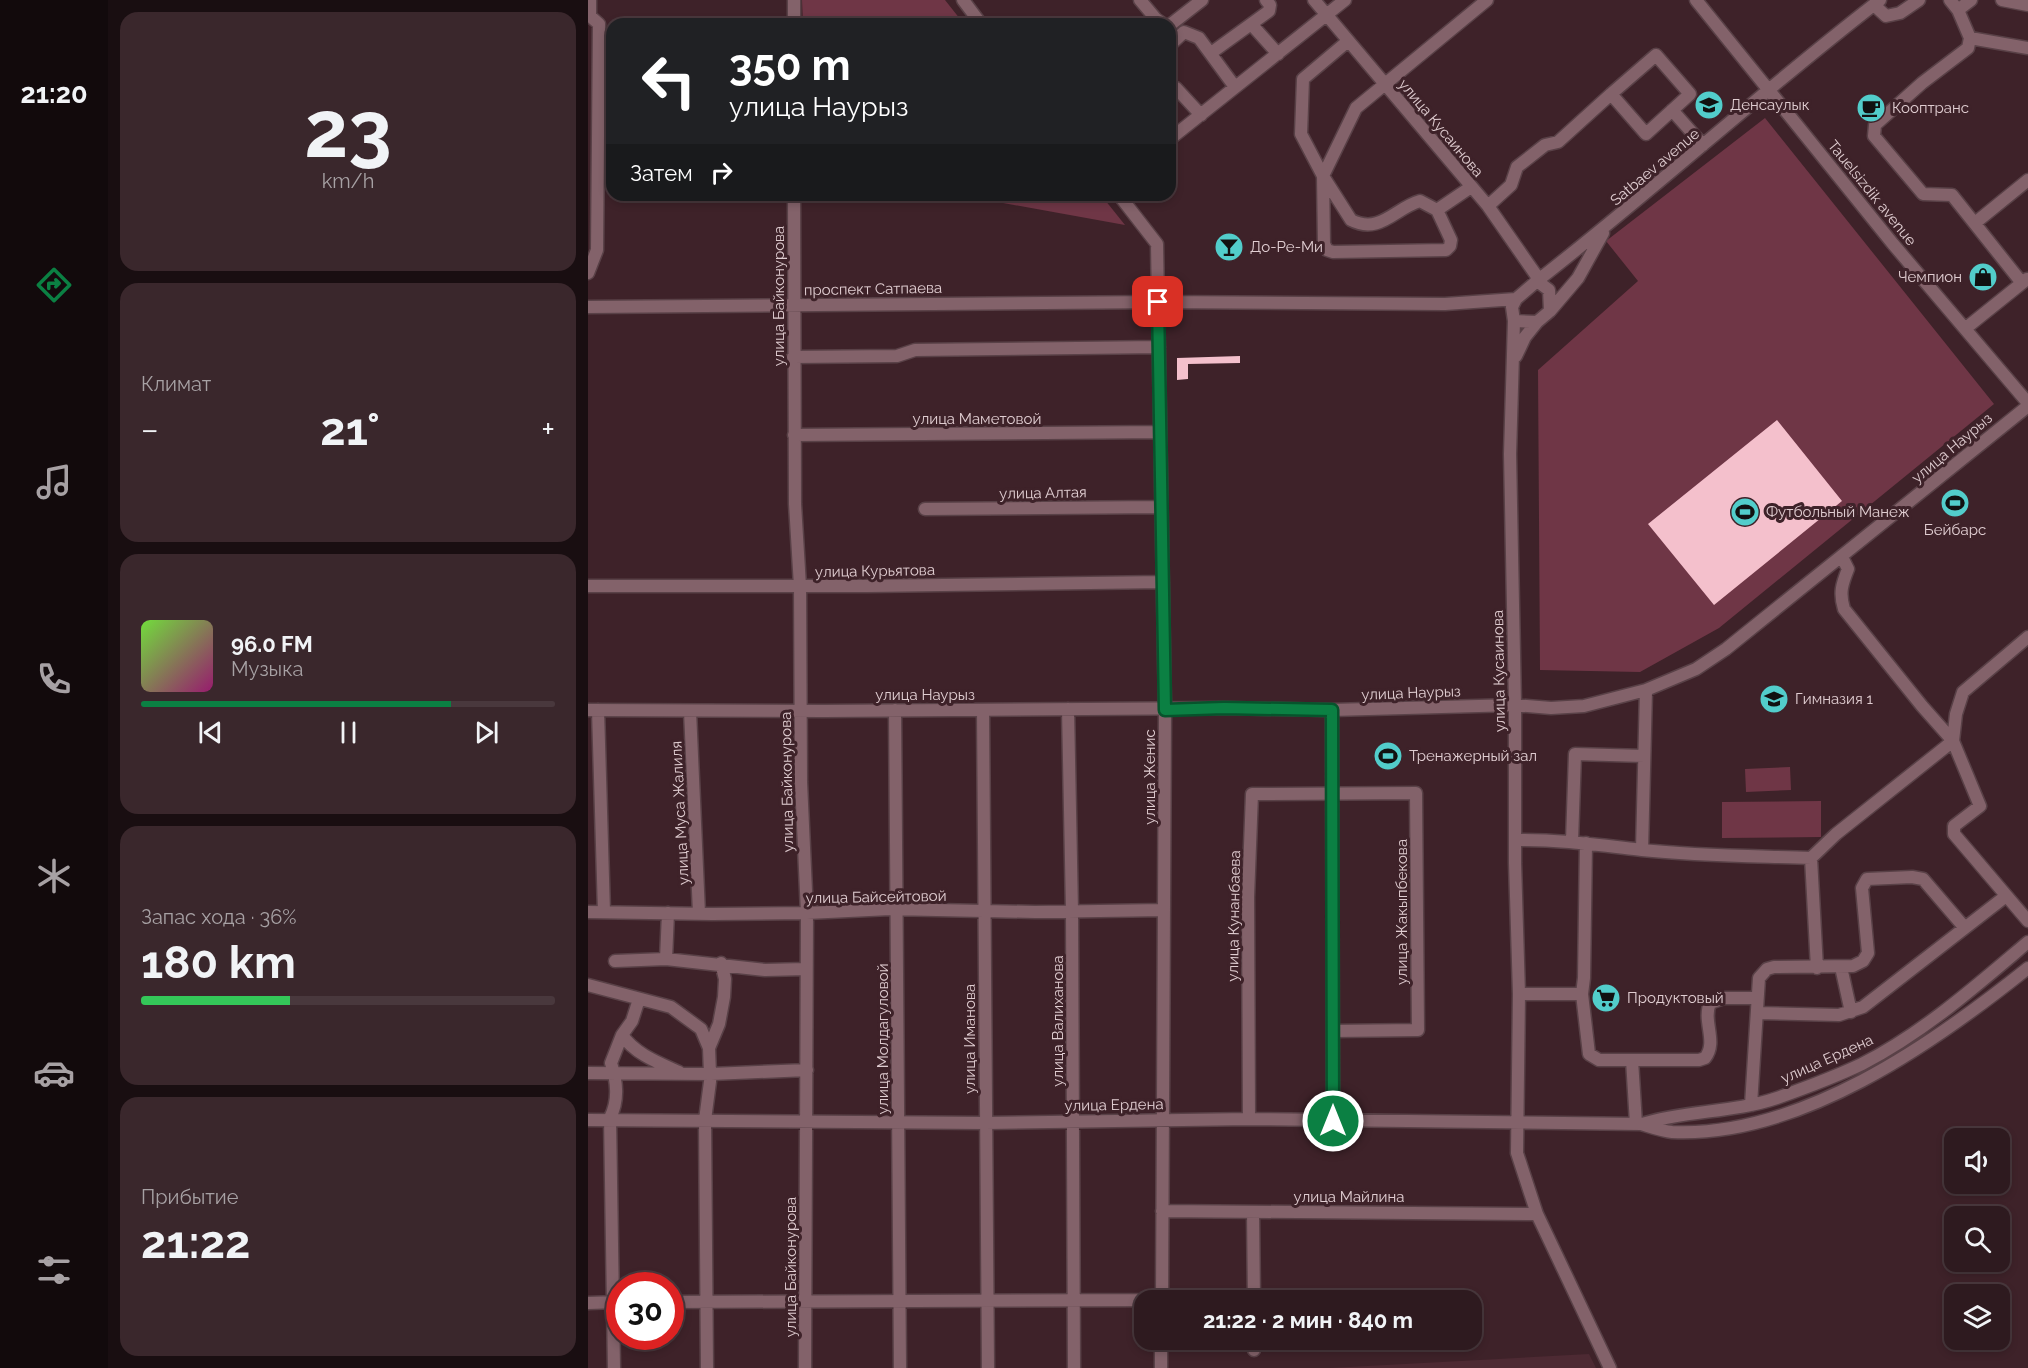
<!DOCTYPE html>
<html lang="ru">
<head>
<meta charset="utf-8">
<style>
	:root { --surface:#2e1a1f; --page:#3a272c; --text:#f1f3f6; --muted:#a7a1a4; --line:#49383d; --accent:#0b8043 }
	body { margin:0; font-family:Raleway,sans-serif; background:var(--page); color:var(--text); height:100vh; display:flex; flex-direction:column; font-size:22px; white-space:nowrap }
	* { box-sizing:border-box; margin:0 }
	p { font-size:20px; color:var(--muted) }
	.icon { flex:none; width:33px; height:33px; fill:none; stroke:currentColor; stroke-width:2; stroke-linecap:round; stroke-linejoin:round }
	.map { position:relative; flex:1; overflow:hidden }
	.drawer { display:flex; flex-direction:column; gap:12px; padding:12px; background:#190e11; width:480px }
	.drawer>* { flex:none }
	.hud { position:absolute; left:18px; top:18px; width:570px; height:183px; border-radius:18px; box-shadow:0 3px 9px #0003,0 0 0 2px var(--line); background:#202124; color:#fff; overflow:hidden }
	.tools { position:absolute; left:1356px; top:1128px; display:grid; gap:12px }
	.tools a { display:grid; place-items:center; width:66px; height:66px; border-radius:12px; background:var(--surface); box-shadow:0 3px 9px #0003,0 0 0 2px var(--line); font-size:30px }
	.speed { position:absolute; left:18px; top:1272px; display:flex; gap:12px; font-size:30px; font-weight:700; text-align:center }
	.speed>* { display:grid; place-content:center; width:78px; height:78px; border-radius:50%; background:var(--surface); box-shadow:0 3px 9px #0003,0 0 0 2px var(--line); line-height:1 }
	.speed .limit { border:9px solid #d22; background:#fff; color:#111 }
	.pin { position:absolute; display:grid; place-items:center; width:51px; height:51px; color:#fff; margin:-26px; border-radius:12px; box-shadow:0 3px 9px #0006 }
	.me { position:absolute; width:66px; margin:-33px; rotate:0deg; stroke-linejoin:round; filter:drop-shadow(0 0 4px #0008) }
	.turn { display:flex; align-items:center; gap:21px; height:126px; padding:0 24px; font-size:27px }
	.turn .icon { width:78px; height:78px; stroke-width:2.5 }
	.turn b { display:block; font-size:42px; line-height:51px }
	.then { display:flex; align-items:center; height:57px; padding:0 24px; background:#0003; gap:12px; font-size:22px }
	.big { font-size:45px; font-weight:700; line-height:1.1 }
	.drawer .tile { flex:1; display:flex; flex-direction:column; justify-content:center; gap:9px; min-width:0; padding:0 21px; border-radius:18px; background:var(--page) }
	.drawer .dial { align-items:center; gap:0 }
	.dial b { font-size:78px; line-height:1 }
	.song { display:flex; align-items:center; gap:18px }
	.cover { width:72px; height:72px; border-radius:9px; background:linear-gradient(135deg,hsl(100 70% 55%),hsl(320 70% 35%)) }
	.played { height:6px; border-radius:3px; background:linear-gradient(90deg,var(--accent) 75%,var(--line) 75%) }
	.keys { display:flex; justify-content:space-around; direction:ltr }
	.heat { display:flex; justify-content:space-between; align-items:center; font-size:33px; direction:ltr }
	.charge { height:9px; border-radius:4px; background:linear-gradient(90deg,#34c759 36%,var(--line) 0) }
	.trip { position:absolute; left:546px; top:1290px; width:348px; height:60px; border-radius:18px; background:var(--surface); box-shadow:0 3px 9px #0003,0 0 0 2px var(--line); font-weight:700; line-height:60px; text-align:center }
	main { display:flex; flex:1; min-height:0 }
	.tab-bar { display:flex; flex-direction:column; width:108px; justify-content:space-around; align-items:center; background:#120a0c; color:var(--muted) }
	.tab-bar .icon { width:42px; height:42px }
	.tab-bar .current { color:var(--accent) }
	.tab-bar b { font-size:27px; color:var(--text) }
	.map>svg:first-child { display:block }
</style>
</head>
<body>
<main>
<nav class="tab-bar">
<b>21:20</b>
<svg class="icon current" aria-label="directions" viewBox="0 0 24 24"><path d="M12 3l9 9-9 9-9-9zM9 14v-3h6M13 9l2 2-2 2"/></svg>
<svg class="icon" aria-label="music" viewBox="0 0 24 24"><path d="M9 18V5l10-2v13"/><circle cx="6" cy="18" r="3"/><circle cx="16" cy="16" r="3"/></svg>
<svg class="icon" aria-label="phone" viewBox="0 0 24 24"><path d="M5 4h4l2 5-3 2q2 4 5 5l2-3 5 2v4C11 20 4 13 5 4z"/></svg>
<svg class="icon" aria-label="climate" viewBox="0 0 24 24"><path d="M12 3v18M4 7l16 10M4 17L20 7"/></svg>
<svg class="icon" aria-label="car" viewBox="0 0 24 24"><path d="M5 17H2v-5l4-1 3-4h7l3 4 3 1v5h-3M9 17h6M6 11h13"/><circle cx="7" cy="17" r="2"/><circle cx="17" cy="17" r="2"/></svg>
<svg class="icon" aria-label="filters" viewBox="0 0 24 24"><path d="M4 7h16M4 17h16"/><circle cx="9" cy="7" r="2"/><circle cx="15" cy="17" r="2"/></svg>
</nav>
<section class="drawer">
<div class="tile dial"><b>23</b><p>km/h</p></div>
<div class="tile"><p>Климат</p>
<div class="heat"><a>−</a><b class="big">21°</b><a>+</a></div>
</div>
<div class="tile">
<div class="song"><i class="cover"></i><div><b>96.0 FM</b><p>Музыка</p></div></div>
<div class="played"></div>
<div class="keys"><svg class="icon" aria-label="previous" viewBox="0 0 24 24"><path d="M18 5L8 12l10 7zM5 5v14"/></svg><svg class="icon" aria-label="pause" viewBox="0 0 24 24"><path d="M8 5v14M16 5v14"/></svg><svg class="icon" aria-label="next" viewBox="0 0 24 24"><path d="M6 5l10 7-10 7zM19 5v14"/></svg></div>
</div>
<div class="tile"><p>Запас хода · 36%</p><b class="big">180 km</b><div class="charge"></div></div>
<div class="tile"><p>Прибытие</p><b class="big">21:22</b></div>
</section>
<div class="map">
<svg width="1440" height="1368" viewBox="0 0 1440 1368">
	<rect width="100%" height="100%" fill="#3e2229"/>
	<!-- built -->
	<path fill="#4d2a33" d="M 1001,1354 L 1008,1368 L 742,1368 Z"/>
	<!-- green -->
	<path fill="#6f3646" d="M 214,0 L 357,0 L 376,24 L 215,24 Z
		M 1177,118 L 1406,404 L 1131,628 L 1052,672 L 952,670 L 950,370 L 1050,281 L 1018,241 Z
		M 216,195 L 513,195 L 537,225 L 415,203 Z
		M 1202,767 L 1203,790 L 1158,792 L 1157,769 Z
		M 1233,801 L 1233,837 L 1134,838 L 1134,802 Z"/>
	<!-- building -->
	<path fill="#f4c0cc" d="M 652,356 L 652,363 L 600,364 L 600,379 L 589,380 L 589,358 Z
		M 1189,420 L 1254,501 L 1126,605 L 1060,524 Z"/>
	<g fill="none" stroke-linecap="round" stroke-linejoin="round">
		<!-- minor casing -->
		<g stroke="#594147" stroke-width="15">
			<path id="minor" d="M 206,0 L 206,24
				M 375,0 L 393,24
				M 552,0 L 568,19 L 575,24
				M 726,0 L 900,206 L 948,275 L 949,281 C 1066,190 1175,90 1292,0
				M 1108,0 L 1305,244 L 1440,403
				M 1362,0 L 1370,10 L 1382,38 L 1380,48 L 1334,83 L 1287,125 L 1286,136 L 1335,194 L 1364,195 L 1434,283
				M 1414,0 L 1440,5
				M 1286,5 L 1298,16 L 1312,13 L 1331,0
				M 1370,10 L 1383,0
				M 582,25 L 614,0
				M 664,25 L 690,54
				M 1382,38 L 1440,48
				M 760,41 L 715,79 L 713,134 L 735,176 L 736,244 L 739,250 L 745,252 L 858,250 L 862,246 L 863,240 L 849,210 L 883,187
				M 582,45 L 596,32 L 611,38 L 647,87
				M 623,53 L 681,11 L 682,5 L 678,0
				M 1068,55 L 1102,94 L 1058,134 L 1023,94 Z
				M 582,94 L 588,88 L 613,115
				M 1084,110 L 1115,145
				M 582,139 L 757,0
				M 206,195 L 207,504 L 212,586 L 213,782 L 219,913 L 217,1368
				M 531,195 L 569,244 L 577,710 L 574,1300
				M 900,206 L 923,185 L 929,167 L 957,145 L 970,142 L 1023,94
				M 849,210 L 832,201 C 807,208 792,235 763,220 L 735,176 L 768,108 L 899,0
				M 1387,223 L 1440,180
				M 0,273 L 9,250 L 11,24 L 2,16 L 2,0
				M 0,307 L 570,302 L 857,304 L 928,299 L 949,281 L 961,290 L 962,311 L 949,322 L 926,321 L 924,307 L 928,299
				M 962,311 L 990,278 L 1015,233
				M 926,321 L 922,454 L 927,705 L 927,863 L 931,994 L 929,1153 L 949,1214 L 1022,1368
				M 1378,328 L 1439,279
				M 928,356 L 937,337 L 949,322
				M 205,357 L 309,356 L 327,350 L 571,347
				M 206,435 L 572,432
				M 337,509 L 573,507
				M 1254,557 L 1260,569 C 1254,584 1251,593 1256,609 L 1334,706 L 1365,741 L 1392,806 L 1366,826 L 1366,834 L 1440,921
				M 0,586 L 280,586 L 575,582
				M 480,709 L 484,911 L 486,1368
				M 0,710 L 236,711 L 636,708 L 744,710 L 927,705 L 963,708 L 996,706 L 1058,690 L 1108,669 L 1138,649 L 1440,406
				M 10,710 L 16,912
				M 307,710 L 312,1368
				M 395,710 L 400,1368
				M 744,710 L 745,1121
				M 102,711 L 111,913
				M 927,840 C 970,839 1011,845 1054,850 C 1110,856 1167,856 1223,858 L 1248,834 L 1365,741 L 1368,714 L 1375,692 L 1440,637
				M 984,841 L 987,754 L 1056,756
				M 1054,850 L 1058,690
				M 1223,858 L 1229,968
				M 0,912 L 124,914 L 219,913 L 302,909 L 447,912 L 576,910
				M 78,959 L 80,913
				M 27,961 L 78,959 L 177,970 L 218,969
				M 1253,967 L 1263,1012
				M 0,985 L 83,1007 L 113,1029 L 121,1048
				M 931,994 L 994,994 L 1001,1054 L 1011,1060 L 1111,1060 L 1117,1058 C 1130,1042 1114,1021 1122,1003 L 1136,998 L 1169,998
				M 994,994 L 996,978 L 998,843
				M 51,999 L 44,1021 L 34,1035 C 47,1054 71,1063 91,1072
				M 1169,1013 L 1251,1015 L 1275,1007 L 1418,896
				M 1044,1060 L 1048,1124
				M 0,1073 L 123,1074 L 219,1070
				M 122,1074 L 121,1048 L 131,1024 L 136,997 L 137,979 L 133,963
				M 1163,1105 L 1171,978 L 1179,969 L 1186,967 L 1265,966 L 1275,961 L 1280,953 L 1274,888 L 1279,879 L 1324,877 L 1335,879 L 1377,928
				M 661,1119 L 660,897 L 664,794 L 828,793 L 830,1030 L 745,1031
				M 0,1120 L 398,1123 L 661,1119 L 1053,1124 C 1063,1127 1074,1131 1084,1132 C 1211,1138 1345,1044 1440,968
				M 1054,1124 C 1098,1110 1145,1113 1189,1098 C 1217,1088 1247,1077 1274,1064 C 1335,1033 1388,986 1440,942
				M 574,1211 L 949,1214
				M 665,1212 L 666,1300
				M 82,1302 L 574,1300
				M 0,1303 L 30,1302
				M 666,1340 L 666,1350
				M 26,1368 L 22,1118 C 31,1100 29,1082 23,1063 L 34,1035
				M 119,1368 L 117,1120 L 123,1074
				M 573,1368 L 573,1340"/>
		</g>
		<!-- minor -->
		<use href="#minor" stroke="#83626a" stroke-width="12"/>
	</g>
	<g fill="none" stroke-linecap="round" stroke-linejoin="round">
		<!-- route casing -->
		<g stroke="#07532c" stroke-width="15">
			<path id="route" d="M 570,302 L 577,710 L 636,708 L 744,710 L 745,1121"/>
		</g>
		<!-- route -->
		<use href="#route" stroke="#0b8043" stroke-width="10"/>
	</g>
	<!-- icons -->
	<defs>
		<g id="school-disc" transform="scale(1.5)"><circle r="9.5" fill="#52cdcb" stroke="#3e2229"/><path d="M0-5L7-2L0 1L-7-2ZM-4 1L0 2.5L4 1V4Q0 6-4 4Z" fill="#111"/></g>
		<g id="cafe-disc" transform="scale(1.5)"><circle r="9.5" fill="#52cdcb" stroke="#3e2229"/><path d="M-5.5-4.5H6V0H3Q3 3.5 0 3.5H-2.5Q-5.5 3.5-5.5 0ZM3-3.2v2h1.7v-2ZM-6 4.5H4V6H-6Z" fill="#111"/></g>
		<g id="bar-disc" transform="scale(1.5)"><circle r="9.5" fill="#52cdcb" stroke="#3e2229"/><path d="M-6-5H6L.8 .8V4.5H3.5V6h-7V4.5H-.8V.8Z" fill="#111"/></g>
		<g id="shop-disc" transform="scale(1.5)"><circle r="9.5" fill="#52cdcb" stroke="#3e2229"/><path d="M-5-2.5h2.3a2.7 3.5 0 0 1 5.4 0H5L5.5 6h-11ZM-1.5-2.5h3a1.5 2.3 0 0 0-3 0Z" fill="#111"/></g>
		<g id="stadium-disc" transform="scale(1.5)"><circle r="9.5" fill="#52cdcb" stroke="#3e2229"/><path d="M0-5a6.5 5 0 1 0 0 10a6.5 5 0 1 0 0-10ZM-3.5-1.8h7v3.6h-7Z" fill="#111"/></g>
		<g id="supermarket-disc" transform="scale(1.5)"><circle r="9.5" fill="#52cdcb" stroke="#3e2229"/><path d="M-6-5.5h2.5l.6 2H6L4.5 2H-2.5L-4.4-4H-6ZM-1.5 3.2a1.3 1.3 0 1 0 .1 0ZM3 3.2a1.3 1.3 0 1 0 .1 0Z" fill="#111"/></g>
	</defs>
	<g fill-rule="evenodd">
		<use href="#school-disc" x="1121" y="105"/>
		<use href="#cafe-disc" x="1283" y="108"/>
		<use href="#bar-disc" x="641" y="247"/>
		<use href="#shop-disc" x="1395" y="277"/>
		<use href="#stadium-disc" x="1367" y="503"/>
		<use href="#stadium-disc" x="1157" y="512"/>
		<use href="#school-disc" x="1186" y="699"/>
		<use href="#stadium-disc" x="800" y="756"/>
		<use href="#supermarket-disc" x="1018" y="998"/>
	</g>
	<g text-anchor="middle" stroke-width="6" stroke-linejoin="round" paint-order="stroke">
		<!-- poi labels -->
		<g font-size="15" fill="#e0cdd1" stroke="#3e2229" text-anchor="start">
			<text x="1142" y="110">Денсаулык</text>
			<text x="1304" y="113">Кооптранс</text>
			<text x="662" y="252">До-Ре-Ми</text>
			<text x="1374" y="282" text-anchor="end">Чемпион</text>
			<text x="1178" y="517">Футбольный Манеж</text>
			<text x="1367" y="535" text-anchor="middle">Бейбарс</text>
			<text x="1207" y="704">Гимназия 1</text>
			<text x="821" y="761">Тренажерный зал</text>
			<text x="1039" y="1003">Продуктовый</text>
		</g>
		<!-- street labels -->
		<g font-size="15" fill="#e0cdd1" stroke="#3e2229">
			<text transform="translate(853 128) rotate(50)" y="5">улица Кусаинова</text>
			<text transform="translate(1067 167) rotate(-40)" y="5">Satbaev avenue</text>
			<text transform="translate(1284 193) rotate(51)" y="5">Tauelsizdik avenue</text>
			<text transform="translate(285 289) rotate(-1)" y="5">проспект Сатпаева</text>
			<text transform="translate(191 296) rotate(-90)" y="5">улица Байконурова</text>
			<text x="389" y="424">улица Маметовой</text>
			<text transform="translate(1364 448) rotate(-40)" y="5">улица Наурыз</text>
			<text transform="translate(455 493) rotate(-1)" y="5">улица Алтая</text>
			<text transform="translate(287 571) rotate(-1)" y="5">улица Курьятова</text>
			<text transform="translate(911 671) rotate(-91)" y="5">улица Кусаинова</text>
			<text transform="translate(823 693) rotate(-2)" y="5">улица Наурыз</text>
			<text x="337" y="700">улица Наурыз</text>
			<text transform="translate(562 777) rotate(-90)" y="5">улица Женис</text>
			<text transform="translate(199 782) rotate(-91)" y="5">улица Байконурова</text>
			<text transform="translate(92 813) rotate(-93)" y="5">улица Муса Жалиля</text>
			<text transform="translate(288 897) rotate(-1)" y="5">улица Байсейтовой</text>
			<text transform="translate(814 912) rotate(-90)" y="5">улица Жакыпбекова</text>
			<text transform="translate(646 916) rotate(-89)" y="5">улица Кунанбаева</text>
			<text transform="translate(470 1021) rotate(-90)" y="5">улица Валиханова</text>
			<text transform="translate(295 1039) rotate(-90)" y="5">улица Молдагуловой</text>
			<text transform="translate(382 1039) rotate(-90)" y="5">улица Иманова</text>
			<text transform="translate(1239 1059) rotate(-24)" y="5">улица Ердена</text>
			<text transform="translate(526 1105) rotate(-1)" y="5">улица Ердена</text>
			<text x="761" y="1202">улица Майлина</text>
			<text transform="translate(203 1267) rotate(-90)" y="5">улица Байконурова</text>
		</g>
	</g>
</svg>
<div class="tools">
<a><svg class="icon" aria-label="sound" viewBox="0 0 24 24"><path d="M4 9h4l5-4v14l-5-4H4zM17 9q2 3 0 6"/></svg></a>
<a><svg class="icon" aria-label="search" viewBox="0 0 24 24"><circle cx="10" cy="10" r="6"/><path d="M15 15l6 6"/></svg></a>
<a><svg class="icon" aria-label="layers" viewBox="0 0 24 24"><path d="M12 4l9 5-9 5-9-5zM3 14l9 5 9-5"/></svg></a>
</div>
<div class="speed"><div class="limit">30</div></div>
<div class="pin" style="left:570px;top:302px;background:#d93025"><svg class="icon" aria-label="arrive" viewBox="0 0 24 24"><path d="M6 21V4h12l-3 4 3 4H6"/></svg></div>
<svg class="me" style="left:745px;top:1121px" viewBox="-20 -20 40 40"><circle r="17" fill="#0b8043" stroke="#fff" stroke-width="3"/><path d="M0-11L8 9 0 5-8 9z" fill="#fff"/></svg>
<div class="trip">21:22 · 2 мин · 840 m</div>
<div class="hud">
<div class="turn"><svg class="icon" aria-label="left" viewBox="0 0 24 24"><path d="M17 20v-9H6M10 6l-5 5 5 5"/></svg><div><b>350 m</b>улица Наурыз</div></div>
<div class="then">Затем<svg class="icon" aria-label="right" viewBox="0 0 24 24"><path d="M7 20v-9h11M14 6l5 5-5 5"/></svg></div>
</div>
</div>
</main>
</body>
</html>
